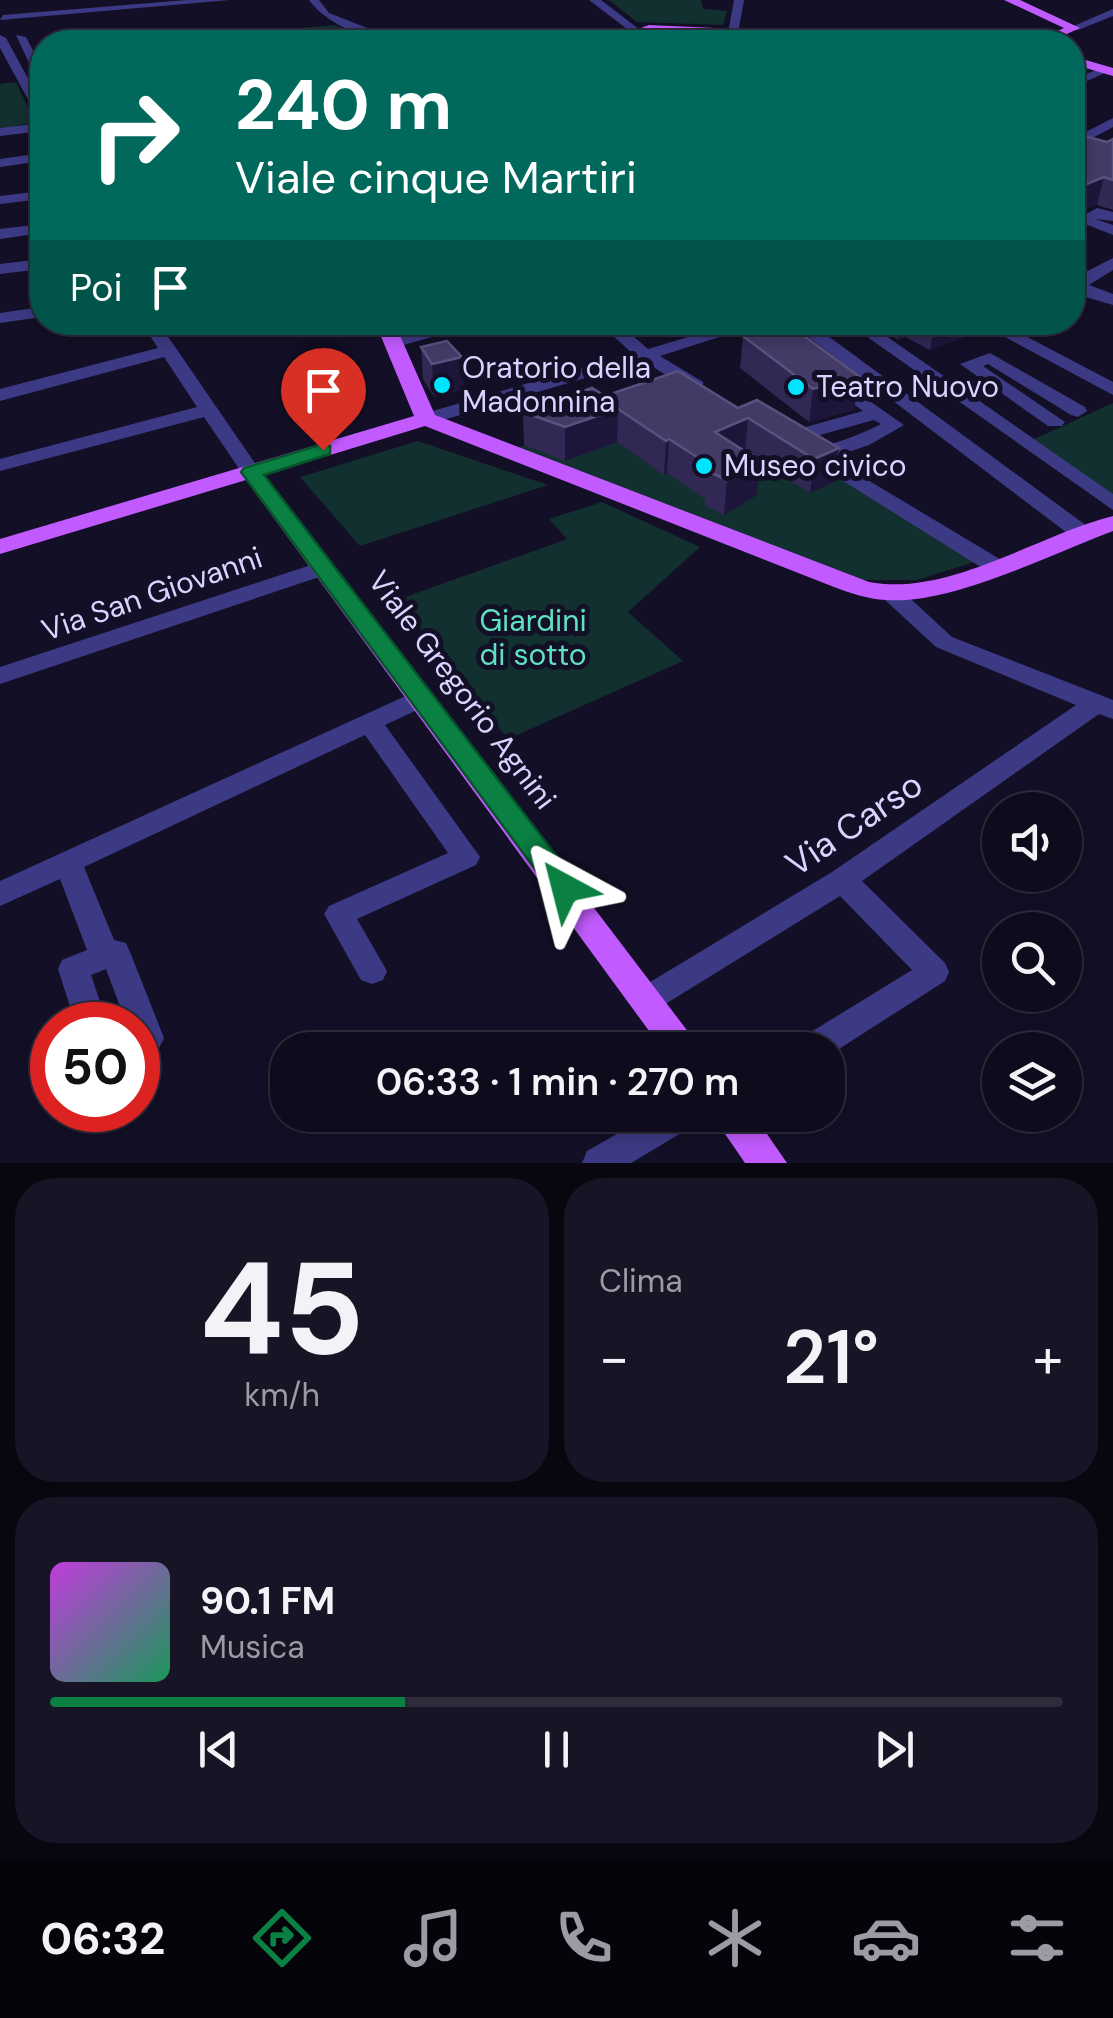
<!DOCTYPE html>
<html lang="it">
<head>
<meta charset="utf-8">
<style>
	:root { --surface:#0e0b1c; --page:#171425; --text:#f1f3f6; --muted:#9b9ba3; --line:#2e2b3b; --accent:#0b8043 }
	body { margin:0; font-family:"DM Sans",sans-serif; background:var(--page); color:var(--text); height:100vh; display:flex; flex-direction:column; font-size:38px; white-space:nowrap }
	* { box-sizing:border-box; margin:0 }
	p { font-size:32px; color:var(--muted) }
	.icon { flex:none; width:55px; height:55px; fill:none; stroke:currentColor; stroke-width:2; stroke-linecap:round; stroke-linejoin:round }
	.map { position:relative; height:1163px; overflow:hidden }
	.drawer { display:flex; flex-direction:column; gap:15px; padding:15px; background:#08060f; flex:1 }
	.drawer>* { flex:none }
	.guide { position:absolute; left:30px; top:30px; width:1055px; height:305px; border-radius:40px; box-shadow:0 5px 15px #0003,0 0 0 2px var(--line); background:#00695c; color:#fff; overflow:hidden }
	.tools { position:absolute; left:982px; top:792px; display:grid; gap:20px }
	.tools a { display:grid; place-items:center; width:100px; height:100px; border-radius:50%; background:var(--surface); box-shadow:0 5px 15px #0003,0 0 0 2px var(--line); font-size:50px }
	.speed { position:absolute; left:30px; top:1002px; display:flex; gap:20px; font-size:50px; font-weight:700; text-align:center }
	.speed>* { display:grid; place-content:center; width:130px; height:130px; border-radius:50%; background:var(--surface); box-shadow:0 5px 15px #0003,0 0 0 2px var(--line); line-height:1 }
	.speed .limit { border:15px solid #d22; background:#fff; color:#111 }
	.pin { position:absolute; display:grid; place-items:center; width:85px; height:85px; color:#fff; margin:-102px -42px; border-radius:50% 50% 50% 0; rotate:-45deg; box-shadow:0 0 10px #0007 }
	.pin .icon { rotate:45deg }
	.me { position:absolute; width:110px; margin:-55px; rotate:322deg; stroke-linejoin:round; filter:drop-shadow(0 0 8px #0008) }
	.turn { display:flex; align-items:center; gap:35px; height:210px; padding:0 40px; font-size:45px }
	.turn .icon { width:130px; height:130px; stroke-width:2.5 }
	.turn b { display:block; font-size:70px; line-height:85px }
	.then { display:flex; align-items:center; height:95px; padding:0 40px; background:#0003; gap:20px; font-size:38px }
	.big { font-size:75px; font-weight:600; line-height:1.1 }
	.drawer .card { flex:1; display:flex; flex-direction:column; justify-content:center; gap:15px; min-width:0; padding:0 35px; border-radius:40px; background:var(--page) }
	.drawer .dial { align-items:center; gap:0 }
	.dial b { font-size:130px; line-height:1 }
	.song { display:flex; align-items:center; gap:30px }
	.cover { width:120px; height:120px; border-radius:15px; background:linear-gradient(135deg,hsl(290 70% 55%),hsl(150 70% 35%)) }
	.played { height:10px; border-radius:5px; background:linear-gradient(90deg,var(--accent) 35%,var(--line) 35%) }
	.keys { display:flex; justify-content:space-around; direction:ltr }
	.heat { display:flex; justify-content:space-between; align-items:center; font-size:55px; direction:ltr }
	.drawer .tiles { flex:1; display:grid; gap:15px; grid-template-columns:1fr 1fr }
	.card:last-child { grid-column:span 2 }
	.trip { position:absolute; left:270px; top:1032px; width:575px; height:100px; border-radius:40px; background:var(--surface); box-shadow:0 5px 15px #0003,0 0 0 2px var(--line); font-weight:600; line-height:100px; text-align:center }
	.tabs { display:flex; height:160px; justify-content:space-around; align-items:center; background:#06040b; color:var(--muted) }
	.tabs .icon { width:70px; height:70px }
	.tabs .active { color:var(--accent) }
	.tabs b { font-size:45px; color:var(--text) }
	.map>svg:first-child { display:block }
</style>
</head>
<body>
<div class="map">
<svg width="1113" height="1163" viewBox="0 0 1113 1163">
	<rect width="100%" height="100%" fill="#130f26"/>
	<!-- green -->
	<path fill="#12302f" d="M 609,0 L 701,0 L 703,9 L 727,11 L 723,25 L 637,22 Z
		M 333,25 L 388,42 L 171,41 Z
		M 16,82 L 35,122 L 0,129 L 0,84 Z
		M 1113,403 L 1113,498 L 1030,441 Z
		M 592,421 L 764,427 L 980,560 L 917,580 L 858,580 L 508,451 Z
		M 418,441 L 548,485 L 360,546 L 300,477 Z
		M 602,502 L 700,547 L 628,612 L 683,661 L 508,739 L 397,600 L 567,539 L 549,519 Z"/>
	<g fill="none" stroke-linecap="round" stroke-linejoin="round">
		<!-- minor -->
		<path fill="#3d3a85" fill-rule="evenodd" d="M 187,0 L 230,0 L 0,20 L 3,15 Z
			M 309,0 L 319,0 L 329,13 L 403,42 C 372,44 326,24 309,0 Z
			M 589,0 L 601,0 L 640,30 L 631,32 Z
			M 734,0 L 744,0 L 738,33 L 733,36 L 728,33 Z
			M 1113,9 L 1113,16 L 1078,30 L 1069,28 Z
			M 0,35 L 6,38 L 42,104 L 42,118 L 36,114 L 0,48 Z
			M 16,35 L 26,37 L 42,68 L 42,81 L 36,78 Z
			M 839,35 L 843,40 L 819,42 L 821,40 Z
			M 1101,68 L 1111,70 L 1072,88 L 1072,80 Z
			M 1113,118 L 1113,127 L 1072,149 L 1072,139 Z
			M 42,123 L 42,131 L 0,136 L 0,128 Z
			M 42,153 L 42,161 L 0,167 L 0,159 Z
			M 42,191 L 42,199 L 0,204 L 0,196 Z
			M 1097,208 L 1113,212 L 1113,221 L 1095,219 L 1113,225 L 1113,235 L 1075,220 Z
			M 42,224 L 42,233 L 0,239 L 0,229 Z
			M 1113,258 L 1113,270 L 1089,285 L 1113,294 L 1113,305 L 1072,293 L 1072,279 Z
			M 42,259 L 42,269 L 0,274 L 0,264 Z
			M 42,307 L 42,317 L 0,323 L 0,313 Z
			M 141,322 L 158,322 L 261,472 L 258,476 L 244,476 L 204,417 L 0,471 L 0,459 L 197,407 L 164,357 L 0,401 L 0,389 L 158,348 Z
			M 454,322 L 485,322 L 393,348 L 384,343 L 387,339 Z
			M 598,322 L 617,322 L 648,349 L 738,322 L 766,322 L 660,356 L 703,382 L 703,390 L 691,390 L 643,361 L 433,423 L 419,423 L 416,419 L 419,415 L 632,353 Z
			M 789,322 L 809,322 L 1091,529 L 1094,534 L 1091,539 L 1075,539 Z
			M 846,322 L 866,322 L 1113,494 L 1113,510 Z
			M 977,322 L 999,322 L 1113,382 L 1113,395 Z
			M 990,353 L 1085,407 L 1087,411 L 1078,417 L 1071,415 L 988,364 L 983,366 L 1065,422 L 1062,426 L 1048,426 L 960,364 Z
			M 832,375 L 904,425 L 869,445 L 831,458 L 1003,561 L 1006,566 L 1003,571 L 987,571 L 800,454 L 803,450 C 832,445 853,438 881,424 L 874,420 L 784,445 L 777,443 L 774,439 L 777,435 L 863,411 L 826,384 L 823,380 Z
			M 323,561 L 334,568 L 331,573 L 0,684 L 0,667 Z
			M 892,587 L 900,589 L 952,637 L 1113,700 L 1113,719 L 1099,714 L 862,881 L 945,963 L 949,972 L 945,981 L 828,1056 L 828,1050 L 793,1050 L 798,1040 L 912,970 L 840,896 L 659,1008 L 648,1012 L 637,1008 L 632,999 L 637,990 L 832,872 L 1076,705 L 936,647 L 884,599 L 881,594 Z
			M 421,689 L 430,692 L 433,698 L 430,704 L 385,725 L 480,857 L 476,865 L 357,919 L 387,971 L 383,980 L 372,984 L 361,980 L 324,914 L 329,906 L 448,853 L 365,735 L 84,867 L 114,940 L 126,943 L 130,952 L 164,1038 L 159,1048 L 138,1056 L 138,1025 L 127,1025 L 106,969 L 91,975 L 108,1025 L 76,1025 L 58,969 L 62,960 L 87,950 L 60,879 L 0,906 L 0,881 Z
			M 650,1115 L 698,1115 L 693,1126 L 631,1163 L 582,1163 L 587,1151 Z"/>
		<!-- major -->
		<path fill="#c25bff" fill-rule="evenodd" d="M 1004,0 L 1020,0 L 1080,28 L 1049,42 L 1033,42 L 1064,28 Z
			M 649,25 L 937,38 L 943,42 L 650,33 L 621,42 L 604,42 Z
			M 1072,56 L 1113,68 L 1113,76 L 1072,64 Z
			M 375,322 L 394,322 L 435,415 L 869,582 C 949,597 1037,535 1113,516 L 1113,531 C 1051,554 951,605 886,600 C 868,599 850,593 834,587 L 425,426 L 265,475 L 702,1050 L 663,1050 L 246,480 L 0,554 L 0,539 L 414,416 Z
			M 712,1115 L 754,1115 L 787,1163 L 745,1163 Z"/>
	</g>
	<!-- wall -->
	<path fill="#312854" d="M 1113,139 L 1113,210 L 1097,205 L 1107,142 Z
		M 873,322 L 985,322 L 984,330 L 930,350 L 905,337 L 898,340 Z
		M 743,336 L 854,410 L 809,422 L 740,368 Z
		M 421,347 L 464,389 L 434,397 L 423,379 Z
		M 605,396 L 738,408 L 839,448 L 834,482 L 810,493 L 760,462 L 757,495 L 724,515 L 705,506 L 705,499 L 667,473 L 664,475 L 617,442 L 565,461 L 524,445 L 523,412 Z"/>
	<!-- shaded-wall -->
	<path fill="#1d163a" d="M 1104,177 L 1097,205 L 1072,214 L 1072,190 Z
		M 901,322 L 908,322 L 905,337 L 898,340 Z
		M 945,322 L 985,322 L 984,330 L 930,350 L 934,326 Z
		M 462,357 L 464,389 L 434,397 L 432,364 Z
		M 860,377 L 854,410 L 809,422 L 813,389 Z
		M 618,409 L 617,442 L 565,461 L 565,427 Z
		M 748,418 L 745,452 L 715,432 Z
		M 669,439 L 667,473 L 664,475 L 666,441 Z
		M 839,448 L 834,482 L 810,493 L 814,459 Z
		M 760,461 L 757,495 L 724,515 L 727,480 Z"/>
	<!-- building -->
	<path fill="#433a66" stroke="#5a527e" stroke-width="2.5" d="M 1072,133 L 1107,142 L 1113,139 L 1113,180 L 1104,177 L 1072,190 Z
		M 927,322 L 945,322 L 934,326 Z
		M 788,324 L 860,377 L 813,389 L 743,336 Z
		M 447,341 L 462,357 L 432,364 L 421,347 Z
		M 678,371 L 738,408 L 757,400 L 839,448 L 814,459 L 748,418 L 715,432 L 760,461 L 727,480 L 707,471 L 714,468 L 669,439 L 666,441 L 618,409 L 565,427 L 523,412 L 592,388 L 605,396 Z"/>
	<!-- route -->
	<path fill="#0b8043" stroke="#07532c" stroke-width="2.5" d="M 323,444 L 330,446 L 330,454 L 264,475 L 575,880 L 580,888 L 575,896 L 565,899 L 555,896 L 241,472 L 244,468 Z"/>
	<!-- markers -->
	<g fill="#00e5ff" stroke="#130f26" stroke-width="4">
		<circle cx="442" cy="385" r="10"/>
		<circle cx="796" cy="387" r="10"/>
		<circle cx="704" cy="466" r="10"/>
	</g>
	<g text-anchor="middle" stroke-width="10" stroke-linejoin="round" paint-order="stroke">
		<!-- poi labels -->
		<g font-size="30" fill="#d9d4ff" stroke="#130f26" text-anchor="start">
			<text x="462" y="378">Oratorio della<tspan x="462" dy="34">Madonnina</tspan></text>
			<text x="816" y="397">Teatro Nuovo</text>
			<text x="724" y="476">Museo civico</text>
		</g>
		<!-- street labels -->
		<g font-size="30" fill="#d9d4ff" stroke="#130f26">
			<text transform="translate(152 594) rotate(-19)" y="10">Via San Giovanni</text>
			<text transform="translate(462 690) rotate(53)" y="10">Viale Gregorio Agnini</text>
		</g>
		<!-- park labels -->
		<g font-size="30" fill="#5fe0c0" stroke="#130f26">
			<text x="533" y="631">Giardini<tspan x="533" dy="34">di sotto</tspan></text>
		</g>
		<!-- near-street labels -->
		<g font-size="35" fill="#d9d4ff" stroke="#130f26">
			<text transform="translate(854 824) rotate(-34)" y="12">Via Carso</text>
		</g>
	</g>
</svg>
<div class="tools">
<a><svg class="icon" aria-label="sound" viewBox="0 0 24 24"><path d="M4 9h4l5-4v14l-5-4H4zM17 9q2 3 0 6"/></svg></a>
<a><svg class="icon" aria-label="search" viewBox="0 0 24 24"><circle cx="10" cy="10" r="6"/><path d="M15 15l6 6"/></svg></a>
<a><svg class="icon" aria-label="layers" viewBox="0 0 24 24"><path d="M12 4l9 5-9 5-9-5zM3 14l9 5 9-5"/></svg></a>
</div>
<div class="speed"><div class="limit">50</div></div>
<div class="pin" style="left:323px;top:450px;background:#d93025"><svg class="icon" aria-label="arrive" viewBox="0 0 24 24"><path d="M6 21V4h12l-3 4 3 4H6"/></svg></div>
<svg class="me" style="left:565px;top:888px" viewBox="-20 -20 40 40"><path d="M0-17L14 15 0 8-14 15z" fill="#0b8043" stroke="#fff" stroke-width="4"/></svg>
<div class="trip">06:33 · 1 min · 270 m</div>
<div class="guide">
<div class="turn"><svg class="icon" aria-label="right" viewBox="0 0 24 24"><path d="M7 20v-9h11M14 6l5 5-5 5"/></svg><div><b>240 m</b>Viale cinque Martiri</div></div>
<div class="then">Poi<svg class="icon" aria-label="arrive" viewBox="0 0 24 24"><path d="M6 21V4h12l-3 4 3 4H6"/></svg></div>
</div>
</div>
<section class="drawer">
<div class="tiles">
<div class="card dial"><b>45</b><p>km/h</p></div>
<div class="card"><p>Clima</p>
<div class="heat"><a>−</a><b class="big">21°</b><a>+</a></div>
</div>
<div class="card">
<div class="song"><i class="cover"></i><div><b>90.1 FM</b><p>Musica</p></div></div>
<div class="played"></div>
<div class="keys"><svg class="icon" aria-label="previous" viewBox="0 0 24 24"><path d="M18 5L8 12l10 7zM5 5v14"/></svg><svg class="icon" aria-label="pause" viewBox="0 0 24 24"><path d="M8 5v14M16 5v14"/></svg><svg class="icon" aria-label="next" viewBox="0 0 24 24"><path d="M6 5l10 7-10 7zM19 5v14"/></svg></div>
</div>
</div>
</section>
<nav class="tabs">
<b>06:32</b>
<svg class="icon active" aria-label="directions" viewBox="0 0 24 24"><path d="M12 3l9 9-9 9-9-9zM9 14v-3h6M13 9l2 2-2 2"/></svg>
<svg class="icon" aria-label="music" viewBox="0 0 24 24"><path d="M9 18V5l10-2v13"/><circle cx="6" cy="18" r="3"/><circle cx="16" cy="16" r="3"/></svg>
<svg class="icon" aria-label="phone" viewBox="0 0 24 24"><path d="M5 4h4l2 5-3 2q2 4 5 5l2-3 5 2v4C11 20 4 13 5 4z"/></svg>
<svg class="icon" aria-label="climate" viewBox="0 0 24 24"><path d="M12 3v18M4 7l16 10M4 17L20 7"/></svg>
<svg class="icon" aria-label="car" viewBox="0 0 24 24"><path d="M5 17H2v-5l4-1 3-4h7l3 4 3 1v5h-3M9 17h6M6 11h13"/><circle cx="7" cy="17" r="2"/><circle cx="17" cy="17" r="2"/></svg>
<svg class="icon" aria-label="filters" viewBox="0 0 24 24"><path d="M4 7h16M4 17h16"/><circle cx="9" cy="7" r="2"/><circle cx="15" cy="17" r="2"/></svg>
</nav>
</body>
</html>
